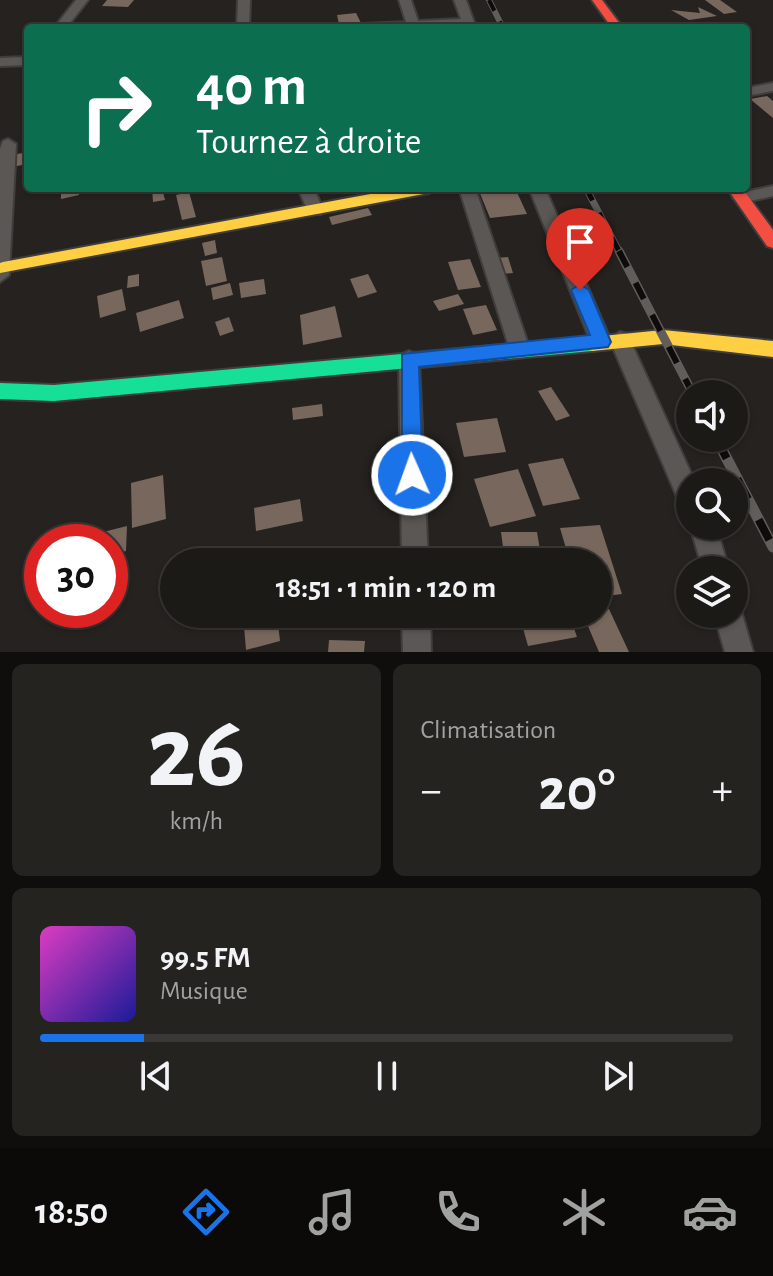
<!DOCTYPE html>
<html lang="fr">
<head>
<meta charset="utf-8">
<style>
	:root { --surface:#1c1a17; --page:#252320; --text:#f1f3f6; --muted:#a0a1a1; --line:#3a3836; --accent:#1a73e8 }
	body { margin:0; font-family:"Alegreya Sans",sans-serif; background:var(--page); color:var(--text); height:100vh; display:flex; flex-direction:column; font-size:30px; white-space:nowrap }
	* { box-sizing:border-box; margin:0 }
	p { font-size:26px; color:var(--muted) }
	.icon { flex:none; width:44px; height:44px; fill:none; stroke:currentColor; stroke-width:2; stroke-linecap:round; stroke-linejoin:round }
	.map { position:relative; height:652px; overflow:hidden }
	.drawer { display:flex; flex-direction:column; gap:12px; padding:12px; background:#0f0e0d; flex:1 }
	.drawer>* { flex:none }
	.banner { position:absolute; left:24px; top:24px; width:726px; height:168px; border-radius:8px; box-shadow:0 2px 6px #0004,0 0 0 2px var(--line); background:#0b6e4f; color:#fff; overflow:hidden }
	.controls { position:absolute; left:676px; top:380px; display:grid; gap:16px }
	.controls a { display:grid; place-items:center; width:72px; height:72px; border-radius:50%; background:var(--surface); box-shadow:0 2px 6px #0004,0 0 0 2px var(--line); font-size:40px }
	.speed { position:absolute; left:24px; top:524px; display:flex; gap:16px; font-size:40px; font-weight:700; text-align:center }
	.speed>* { display:grid; place-content:center; width:104px; height:104px; border-radius:50%; background:var(--surface); box-shadow:0 2px 6px #0004,0 0 0 2px var(--line); line-height:1 }
	.speed .limit { border:12px solid #d22; background:#fff; color:#111 }
	.pin { position:absolute; display:grid; place-items:center; width:68px; height:68px; color:#fff; margin:-82px -34px; border-radius:50% 50% 50% 0; rotate:-45deg; box-shadow:0 0 8px #0007 }
	.pin .icon { rotate:45deg }
	.me { position:absolute; width:88px; margin:-44px; rotate:358deg; stroke-linejoin:round; filter:drop-shadow(0 0 6px #0008) }
	.turn { display:flex; align-items:center; gap:28px; height:168px; padding:0 40px; font-size:36px }
	.turn .icon { width:104px; height:104px; stroke-width:2.5 }
	.turn b { display:block; font-size:56px; line-height:68px }
	.big { font-size:60px; font-weight:700; line-height:1.1 }
	.drawer .card { flex:1; display:flex; flex-direction:column; justify-content:center; gap:12px; min-width:0; padding:0 28px; border-radius:12px; background:var(--page) }
	.drawer .dial { align-items:center; gap:0 }
	.dial b { font-size:104px; line-height:1 }
	.song { display:flex; align-items:center; gap:24px }
	.cover { width:96px; height:96px; border-radius:12px; background:linear-gradient(135deg,hsl(310 70% 55%),hsl(240 70% 35%)) }
	.played { height:8px; border-radius:4px; background:linear-gradient(90deg,var(--accent) 15%,var(--line) 15%) }
	.keys { display:flex; justify-content:space-around; direction:ltr }
	.heat { display:flex; justify-content:space-between; align-items:center; font-size:44px; direction:ltr }
	.drawer .tiles { flex:1; display:grid; gap:12px; grid-template-columns:1fr 1fr }
	.card:last-child { grid-column:span 2 }
	.trip { position:absolute; left:160px; top:548px; width:452px; height:80px; border-radius:40px; background:var(--surface); box-shadow:0 2px 6px #0004,0 0 0 2px var(--line); font-weight:700; line-height:80px; text-align:center }
	.tabs { display:flex; height:128px; justify-content:space-around; align-items:center; background:#0b0a09; color:var(--muted) }
	.tabs .icon { width:56px; height:56px }
	.tabs .on { color:var(--accent) }
	.tabs b { font-size:36px; color:var(--text) }
	.map>svg:first-child { display:block }
</style>
</head>
<body>
<div class="map">
<svg width="773" height="652" viewBox="0 0 773 652">
	<rect width="100%" height="100%" fill="#25221f"/>
	<!-- building -->
	<path fill="#78675d" d="M 107,0 L 134,0 L 128,7 L 102,6 Z
		M 705,0 L 720,0 L 737,12 L 724,14 Z
		M 698,7 L 717,16 L 689,20 L 671,10 L 700,13 Z
		M 356,13 L 361,23 L 339,24 L 337,15 Z
		M 767,96 L 773,101 L 773,118 L 750,99 Z
		M 28,152 L 28,164 L 11,167 L 12,155 Z
		M 61,188 L 78,188 L 79,195 L 61,199 Z
		M 152,188 L 162,188 L 165,200 L 153,202 Z
		M 515,188 L 527,214 L 490,218 L 479,191 Z
		M 189,192 L 196,217 L 182,220 L 176,195 Z
		M 368,208 L 372,215 L 332,225 L 329,217 Z
		M 215,240 L 217,253 L 205,256 L 202,243 Z
		M 222,257 L 227,281 L 206,286 L 201,261 Z
		M 508,257 L 513,273 L 500,274 L 495,258 Z
		M 470,259 L 481,287 L 458,290 L 448,262 Z
		M 139,274 L 139,286 L 127,288 L 128,276 Z
		M 368,274 L 377,292 L 358,298 L 350,279 Z
		M 264,279 L 266,294 L 241,298 L 239,283 Z
		M 230,283 L 233,295 L 213,300 L 211,288 Z
		M 122,289 L 126,310 L 100,318 L 97,296 Z
		M 458,294 L 464,304 L 439,311 L 433,301 Z
		M 179,300 L 184,318 L 140,332 L 136,313 Z
		M 486,305 L 497,330 L 473,335 L 463,309 Z
		M 335,306 L 342,337 L 303,345 L 300,315 Z
		M 229,317 L 234,331 L 220,336 L 215,322 Z
		M 551,387 L 570,416 L 556,421 L 538,391 Z
		M 322,404 L 323,416 L 293,420 L 292,408 Z
		M 497,418 L 506,452 L 464,457 L 456,423 Z
		M 563,458 L 580,499 L 543,506 L 528,464 Z
		M 518,469 L 536,516 L 490,527 L 474,479 Z
		M 163,475 L 166,519 L 132,528 L 131,483 Z
		M 300,499 L 303,521 L 256,531 L 254,508 Z
		M 600,525 L 622,594 L 598,597 L 598,562 L 570,562 L 560,528 Z
		M 127,526 L 126,551 L 110,555 L 110,542 L 101,542 L 103,532 Z
		M 96,527 L 95,542 L 48,542 L 48,536 Z
		M 501,532 L 537,532 L 542,562 L 505,562 Z
		M 609,609 L 629,652 L 599,652 L 584,617 Z
		M 243,614 L 277,614 L 280,641 L 246,650 Z
		M 318,614 L 351,614 L 351,620 L 318,623 Z
		M 519,614 L 569,614 L 577,637 L 528,646 Z
		M 329,640 L 365,641 L 364,652 L 328,652 Z"/>
	<g fill="none" stroke-linecap="round" stroke-linejoin="round">
		<!-- street casing -->
		<g stroke="#413d3c" stroke-width="4">
			<path id="street" d="M 76,0 L 88,0 L 66,28 L 54,28 Z
				M 238,0 L 250,0 L 249,28 L 237,28 Z
				M 399,0 L 411,0 L 418,21 L 461,19 L 454,0 L 466,0 L 476,28 L 356,28 L 362,24 L 406,22 Z
				M 28,57 L 28,65 L 0,66 L 0,58 Z
				M 773,83 L 773,91 L 746,96 L 746,88 Z
				M 8,139 L 16,144 L 9,275 L 0,282 L 0,149 L 3,141 Z
				M 773,186 L 773,196 L 741,203 L 733,198 L 735,194 Z
				M 298,188 L 314,188 L 323,210 L 321,214 L 309,214 Z
				M 459,188 L 475,188 L 530,350 L 527,356 L 513,356 L 510,350 Z
				M 529,188 L 545,188 L 610,339 L 620,332 L 627,334 L 630,340 L 695,482 L 690,482 L 690,510 L 681,506 L 611,343 L 608,348 L 594,348 L 591,342 Z
				M 409,351 L 416,354 L 419,360 L 428,562 L 402,562 L 399,360 L 402,354 Z
				M 690,526 L 716,526 L 729,570 L 703,570 Z
				M 734,603 L 742,614 L 753,652 L 725,652 L 714,614 L 734,614 Z
				M 402,614 L 430,614 L 431,652 L 403,652 Z"/>
		</g>
		<!-- fast casing -->
		<g stroke="#413d3c" stroke-width="4">
			<path id="fast" d="M 592,337 L 599,339 L 601,344 L 599,349 L 592,351 L 54,401 L 0,399 L 0,383 L 54,385 Z"/>
		</g>
		<!-- slow casing -->
		<g stroke="#413d3c" stroke-width="4">
			<path id="slow" d="M 403,188 L 436,188 L 429,193 L 0,273 L 0,263 L 3,262 Z
				M 663,330 L 773,341 L 773,357 L 663,344 L 592,351 L 585,349 L 583,344 L 585,339 L 592,337 Z"/>
		</g>
		<!-- jam casing -->
		<g stroke="#413d3c" stroke-width="4">
			<path id="jam" d="M 592,0 L 602,0 L 623,28 L 612,28 Z
				M 727,188 L 742,188 L 773,230 L 773,248 L 767,246 Z"/>
		</g>
		<!-- street -->
		<use href="#street" fill="#5a5755" fill-rule="evenodd"/>
		<!-- fast -->
		<use href="#fast" fill="#16e098" fill-rule="evenodd"/>
		<!-- slow -->
		<use href="#slow" fill="#ffcf43" fill-rule="evenodd"/>
		<!-- jam -->
		<use href="#jam" fill="#f24e42" fill-rule="evenodd"/>
		<!-- rail-far3 casing -->
		<g stroke="#605d5a" stroke-width="6">
			<path id="rail-far3" d="M 489,0 L 503,28"/>
		</g>
		<!-- rail-far2 casing -->
		<g stroke="#605d5a" stroke-width="7">
			<path id="rail-far2" d="M 586,188 L 620,253"/>
		</g>
		<!-- rail-far1 casing -->
		<g stroke="#605d5a" stroke-width="9">
			<path id="rail-far1" d="M 619,251 L 693,394"/>
		</g>
		<!-- rail casing -->
		<g stroke="#605d5a" stroke-width="11">
			<path id="rail" d="M 716,438 L 773,547"/>
		</g>
		<!-- rail-far3 -->
		<use href="#rail-far3" stroke="#0e0b0a" stroke-width="4" stroke-dasharray="12" stroke-linecap="butt"/>
		<!-- rail-far2 -->
		<use href="#rail-far2" stroke="#0e0b0a" stroke-width="5" stroke-dasharray="14" stroke-linecap="butt"/>
		<!-- rail-far1 -->
		<use href="#rail-far1" stroke="#0e0b0a" stroke-width="6" stroke-dasharray="18" stroke-linecap="butt"/>
		<!-- rail -->
		<use href="#rail" stroke="#0e0b0a" stroke-width="8" stroke-dasharray="23" stroke-linecap="butt"/>
	</g>
	<!-- route -->
	<path fill="#1a73e8" stroke="#114b97" stroke-width="2" d="M 580,284 L 589,290 L 611,342 L 608,347 L 419,367 L 423,475 L 420,483 L 412,486 L 405,483 L 402,475 L 402,354 L 590,335 L 571,290 Z"/>
</svg>
<div class="controls">
<a><svg class="icon" aria-label="sound" viewBox="0 0 24 24"><path d="M4 9h4l5-4v14l-5-4H4zM17 9q2 3 0 6"/></svg></a>
<a><svg class="icon" aria-label="search" viewBox="0 0 24 24"><circle cx="10" cy="10" r="6"/><path d="M15 15l6 6"/></svg></a>
<a><svg class="icon" aria-label="layers" viewBox="0 0 24 24"><path d="M12 4l9 5-9 5-9-5zM3 14l9 5 9-5"/></svg></a>
</div>
<div class="speed"><div class="limit">30</div></div>
<div class="pin" style="left:580px;top:290px;background:#d93025"><svg class="icon" aria-label="arrive" viewBox="0 0 24 24"><path d="M6 21V4h12l-3 4 3 4H6"/></svg></div>
<svg class="me" style="left:412px;top:475px" viewBox="-20 -20 40 40"><circle r="17" fill="#1a73e8" stroke="#fff" stroke-width="3"/><path d="M0-11L8 9 0 5-8 9z" fill="#fff"/></svg>
<div class="trip">18:51 · 1 min · 120 m</div>
<div class="banner">
<div class="turn"><svg class="icon" aria-label="right" viewBox="0 0 24 24"><path d="M7 20v-9h11M14 6l5 5-5 5"/></svg><div><b>40 m</b>Tournez à droite</div></div>
</div>
</div>
<section class="drawer">
<div class="tiles">
<div class="card dial"><b>26</b><p>km/h</p></div>
<div class="card"><p>Climatisation</p>
<div class="heat"><a>−</a><b class="big">20°</b><a>+</a></div>
</div>
<div class="card">
<div class="song"><i class="cover"></i><div><b>99.5 FM</b><p>Musique</p></div></div>
<div class="played"></div>
<div class="keys"><svg class="icon" aria-label="previous" viewBox="0 0 24 24"><path d="M18 5L8 12l10 7zM5 5v14"/></svg><svg class="icon" aria-label="pause" viewBox="0 0 24 24"><path d="M8 5v14M16 5v14"/></svg><svg class="icon" aria-label="next" viewBox="0 0 24 24"><path d="M6 5l10 7-10 7zM19 5v14"/></svg></div>
</div>
</div>
</section>
<nav class="tabs">
<b>18:50</b>
<svg class="icon on" aria-label="directions" viewBox="0 0 24 24"><path d="M12 3l9 9-9 9-9-9zM9 14v-3h6M13 9l2 2-2 2"/></svg>
<svg class="icon" aria-label="music" viewBox="0 0 24 24"><path d="M9 18V5l10-2v13"/><circle cx="6" cy="18" r="3"/><circle cx="16" cy="16" r="3"/></svg>
<svg class="icon" aria-label="phone" viewBox="0 0 24 24"><path d="M5 4h4l2 5-3 2q2 4 5 5l2-3 5 2v4C11 20 4 13 5 4z"/></svg>
<svg class="icon" aria-label="climate" viewBox="0 0 24 24"><path d="M12 3v18M4 7l16 10M4 17L20 7"/></svg>
<svg class="icon" aria-label="car" viewBox="0 0 24 24"><path d="M5 17H2v-5l4-1 3-4h7l3 4 3 1v5h-3M9 17h6M6 11h13"/><circle cx="7" cy="17" r="2"/><circle cx="17" cy="17" r="2"/></svg>
</nav>
</body>
</html>
